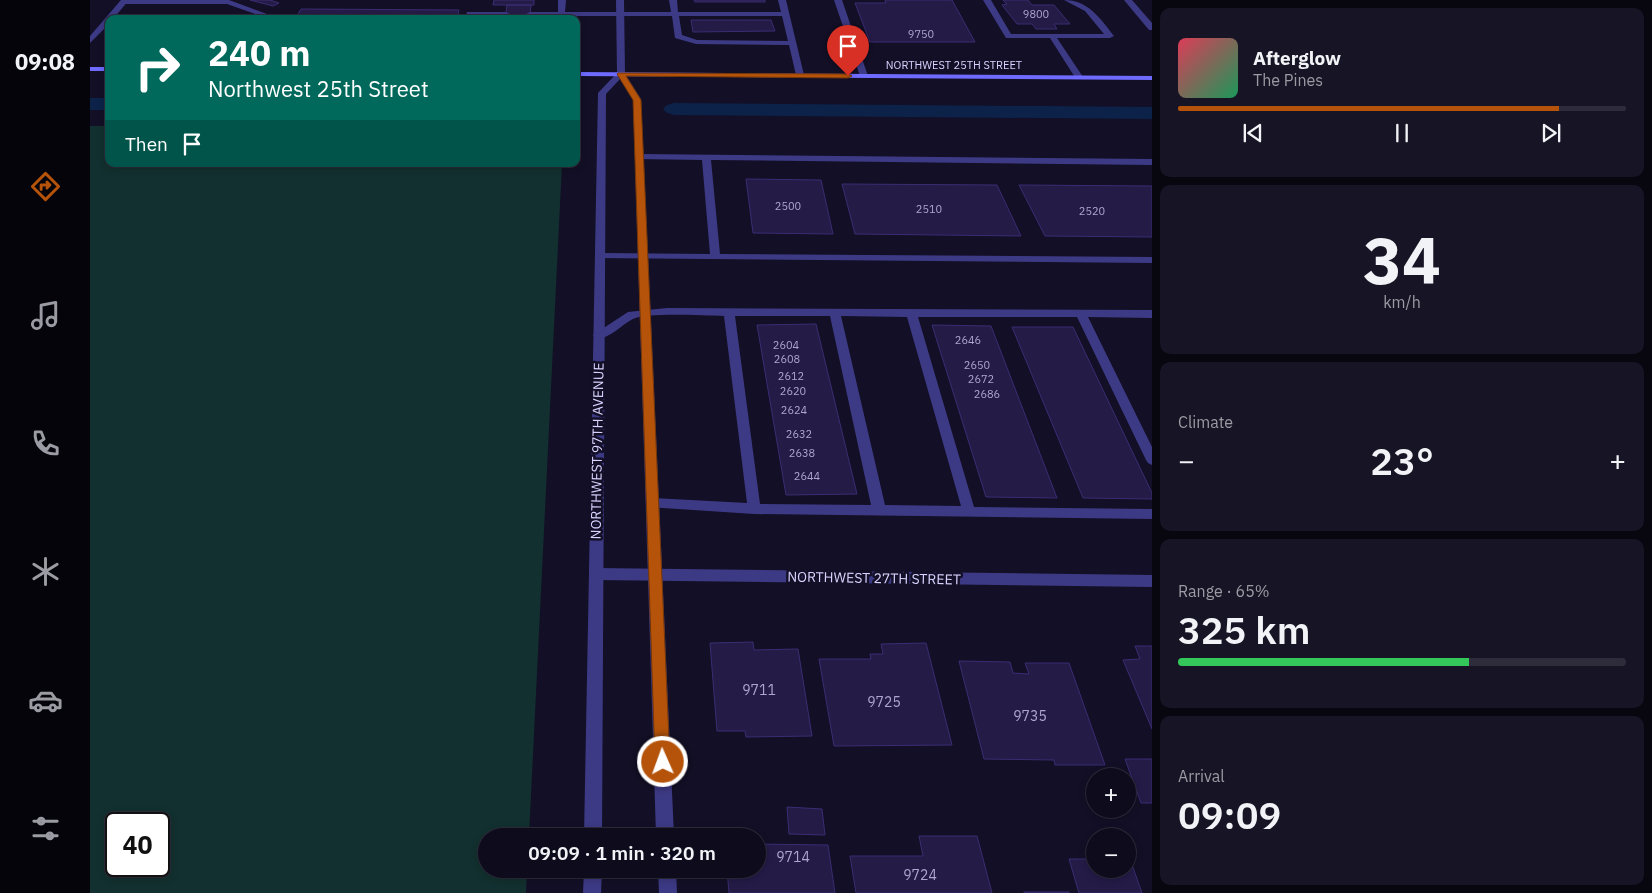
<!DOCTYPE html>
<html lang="en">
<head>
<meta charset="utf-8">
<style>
	:root { --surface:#0e0b1c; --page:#171425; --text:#f1f3f6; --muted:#9b9ba3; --line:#2e2b3b; --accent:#b45309 }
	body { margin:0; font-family:"IBM Plex Sans",sans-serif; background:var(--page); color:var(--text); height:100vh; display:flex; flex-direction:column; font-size:19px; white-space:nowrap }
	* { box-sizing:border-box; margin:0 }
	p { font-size:16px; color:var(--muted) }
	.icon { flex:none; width:28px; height:28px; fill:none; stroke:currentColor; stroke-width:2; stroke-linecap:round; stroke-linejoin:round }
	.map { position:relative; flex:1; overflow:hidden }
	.sheet { display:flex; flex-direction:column; gap:8px; padding:8px; background:#08060f; width:500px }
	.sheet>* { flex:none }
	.top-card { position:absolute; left:15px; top:15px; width:475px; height:152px; border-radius:10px; box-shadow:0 2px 8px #0003,0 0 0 1px var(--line); background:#00695c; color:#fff; overflow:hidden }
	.tools { position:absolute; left:996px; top:768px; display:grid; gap:10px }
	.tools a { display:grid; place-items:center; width:50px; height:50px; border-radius:50%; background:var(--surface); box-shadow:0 2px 8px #0003,0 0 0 1px var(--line); font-size:25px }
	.speed { position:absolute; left:15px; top:812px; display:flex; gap:10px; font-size:25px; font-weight:700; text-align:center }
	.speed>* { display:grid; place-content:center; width:65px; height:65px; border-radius:50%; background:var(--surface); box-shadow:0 2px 8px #0003,0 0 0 1px var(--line); line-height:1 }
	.speed .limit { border:2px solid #111; border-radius:8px; background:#fff; color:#111 }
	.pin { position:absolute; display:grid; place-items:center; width:42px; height:42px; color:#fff; margin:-51px -21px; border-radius:50% 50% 50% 0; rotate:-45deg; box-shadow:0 0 5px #0007 }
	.pin .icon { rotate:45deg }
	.me { position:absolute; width:55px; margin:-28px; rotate:358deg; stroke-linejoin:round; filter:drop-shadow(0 0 4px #0008) }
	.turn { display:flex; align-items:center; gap:18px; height:105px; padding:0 20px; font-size:22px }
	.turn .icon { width:65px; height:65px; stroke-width:2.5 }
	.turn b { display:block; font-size:35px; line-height:42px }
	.then { display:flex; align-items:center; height:48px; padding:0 20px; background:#0003; gap:10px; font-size:19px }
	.big { font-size:38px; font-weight:600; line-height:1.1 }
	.sheet .widget { flex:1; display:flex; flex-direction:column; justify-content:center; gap:8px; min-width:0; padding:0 18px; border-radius:10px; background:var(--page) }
	.sheet .dial { align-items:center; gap:0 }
	.dial b { font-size:65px; line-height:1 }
	.song { display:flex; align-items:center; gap:15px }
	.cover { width:60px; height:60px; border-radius:8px; background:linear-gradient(135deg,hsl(350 70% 55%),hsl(150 70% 35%)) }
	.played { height:5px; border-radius:2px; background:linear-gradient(90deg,var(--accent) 85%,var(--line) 85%) }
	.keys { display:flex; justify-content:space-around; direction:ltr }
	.heat { display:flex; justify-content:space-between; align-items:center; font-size:28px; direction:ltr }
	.charge { height:8px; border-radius:4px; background:linear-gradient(90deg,#34c759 65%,var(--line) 0) }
	.trip { position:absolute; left:388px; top:828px; width:288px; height:50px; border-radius:25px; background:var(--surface); box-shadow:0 2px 8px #0003,0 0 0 1px var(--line); font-weight:600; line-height:50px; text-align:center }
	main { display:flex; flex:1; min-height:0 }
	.menu { display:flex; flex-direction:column; width:90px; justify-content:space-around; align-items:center; background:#06040b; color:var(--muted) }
	.menu .icon { width:35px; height:35px }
	.menu .current { color:var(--accent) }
	.menu b { font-size:22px; color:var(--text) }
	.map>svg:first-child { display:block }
</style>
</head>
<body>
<main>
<nav class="menu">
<b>09:08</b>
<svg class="icon current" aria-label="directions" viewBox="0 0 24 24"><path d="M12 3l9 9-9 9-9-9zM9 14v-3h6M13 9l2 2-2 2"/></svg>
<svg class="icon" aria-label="music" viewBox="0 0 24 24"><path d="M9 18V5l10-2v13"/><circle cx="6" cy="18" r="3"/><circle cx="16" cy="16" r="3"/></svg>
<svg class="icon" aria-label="phone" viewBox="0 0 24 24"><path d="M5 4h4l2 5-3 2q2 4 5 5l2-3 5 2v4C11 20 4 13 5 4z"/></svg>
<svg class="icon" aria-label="climate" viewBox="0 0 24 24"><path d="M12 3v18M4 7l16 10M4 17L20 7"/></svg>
<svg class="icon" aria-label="car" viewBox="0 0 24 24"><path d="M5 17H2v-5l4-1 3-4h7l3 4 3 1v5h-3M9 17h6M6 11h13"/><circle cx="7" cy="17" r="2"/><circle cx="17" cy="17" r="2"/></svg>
<svg class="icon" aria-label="filters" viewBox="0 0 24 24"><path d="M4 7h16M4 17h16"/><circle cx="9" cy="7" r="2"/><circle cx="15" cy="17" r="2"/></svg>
</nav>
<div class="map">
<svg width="1062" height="893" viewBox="0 0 1062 893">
	<rect width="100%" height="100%" fill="#130f26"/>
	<!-- green -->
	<path fill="#12302f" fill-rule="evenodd" d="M 0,126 L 19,126 L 19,164 L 472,164 L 439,836 L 396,836 L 396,869 L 437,869 L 436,893 L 0,893 ZM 26,824 L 69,824 L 69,866 L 26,866 Z"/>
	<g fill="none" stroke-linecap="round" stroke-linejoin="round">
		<!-- canal -->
		<path fill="#0c2248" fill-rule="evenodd" d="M 0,98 L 19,98 L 19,110 L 0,110 Z
			M 584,103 L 1062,107 L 1062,119 L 584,115 L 577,113 L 573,109 L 577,105 Z"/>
	</g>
	<!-- building -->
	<path fill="#241b47" stroke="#3b2d73" d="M 160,0 L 180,0 L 189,3 L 183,6 Z
		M 404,0 L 444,0 L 444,5 L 403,5 Z
		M 604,0 L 675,0 L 675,2 L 605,2 Z
		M 795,0 L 862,0 L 885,42 L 780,42 L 765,3 L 796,3 Z
		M 913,0 L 938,0 L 942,5 L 964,5 L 980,24 L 964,24 L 967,29 L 946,29 L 942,24 L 927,24 L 912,5 L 917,4 Z
		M 417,5 L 441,5 L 440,17 L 471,17 L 471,19 L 385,19 L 415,18 Z
		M 211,9 L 369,10 L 367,19 L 205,19 Z
		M 601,20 L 681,20 L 685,31 L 603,32 Z
		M 656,179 L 731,180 L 743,234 L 663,233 Z
		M 752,184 L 907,185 L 931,236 L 765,234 Z
		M 929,185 L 1062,186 L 1062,237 L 955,236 Z
		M 726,324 L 767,494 L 696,495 L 667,325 Z
		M 842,325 L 901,326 L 967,498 L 896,497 Z
		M 922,327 L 983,327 L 1062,493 L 1062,499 L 993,498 Z
		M 663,642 L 664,650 L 708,649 L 722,736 L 656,737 L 655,731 L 627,731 L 620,643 Z
		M 836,643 L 862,745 L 744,746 L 729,659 L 781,659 L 780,654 L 793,654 L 791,644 Z
		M 1045,646 L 1062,646 L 1062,729 L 1033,660 L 1050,659 Z
		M 869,661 L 920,662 L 923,673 L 939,674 L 935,663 L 979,663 L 1015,765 L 965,765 L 964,760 L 894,759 Z
		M 1035,759 L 1062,759 L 1062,803 L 1051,803 Z
		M 697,807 L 732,809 L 735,835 L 699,834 Z
		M 829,836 L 887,836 L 902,893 L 766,893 L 760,856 L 833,856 Z
		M 666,844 L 738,845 L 745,893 L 639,893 L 637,869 L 666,869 Z
		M 979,859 L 1005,859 L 1005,869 L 1038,869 L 1038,859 L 1040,859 L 1052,893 L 989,893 Z
		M 934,892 L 979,892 L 979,893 L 934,893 Z"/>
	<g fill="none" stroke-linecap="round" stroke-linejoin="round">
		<!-- service -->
		<path fill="#3d3a85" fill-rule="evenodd" d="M 32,0 L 139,0 L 177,14 L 173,19 L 166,19 L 168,15 L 137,4 L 33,4 L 29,2 Z
			M 468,0 L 476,0 L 475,12 L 581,12 L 579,0 L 587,0 L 588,12 L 691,12 L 688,0 L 696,0 L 714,75 L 710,77 L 706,75 L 699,45 L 606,44 L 585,38 L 582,16 L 487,16 L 486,20 L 479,19 L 480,16 L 440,16 L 436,14 L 440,12 L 468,12 ZM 589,16 L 692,16 L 698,41 L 607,40 L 592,35 Z
			M 744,0 L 752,0 L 778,76 L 777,78 L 770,76 Z
			M 893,0 L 901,0 L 921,34 L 1014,34 L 995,11 L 974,0 C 998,0 1010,18 1024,36 L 1020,38 L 967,38 L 993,77 L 986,79 L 960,38 L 916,38 Z
			M 1034,0 L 1042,0 L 1062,23 L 1062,30 L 1059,30 Z
			M 377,12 L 416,12 L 420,14 L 416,16 L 383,16 L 383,19 L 375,19 Z
			M 549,154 L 1062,159 L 1062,165 L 621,160 L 630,254 L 1062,257 L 1062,263 L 506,258 L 505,256 L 510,253 L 620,254 L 612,160 L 546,159 L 546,155 Z
			M 577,308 L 1062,310 L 1062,318 L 998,317 L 1062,447 L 1062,465 L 1058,463 L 1056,460 L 987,317 L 828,317 L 884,507 L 1062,509 L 1062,519 L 664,514 L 558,507 L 556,503 L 558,499 L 563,498 L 657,503 L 634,316 C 614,316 559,312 543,319 C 532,324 518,341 505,338 L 503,335 L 538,312 ZM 645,316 L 740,316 L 781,505 L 670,504 ZM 751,316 L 817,317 L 871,506 L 795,505 Z"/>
		<!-- minor -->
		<path fill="#3d3a85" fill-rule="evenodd" d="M 31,0 L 39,0 L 23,19 L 19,19 L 19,24 L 0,43 L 0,36 Z
			M 506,568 L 1062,575 L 1062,587 L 506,580 L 501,578 L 499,574 L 501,570 Z"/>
		<!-- tertiary -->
		<path fill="#3d3a85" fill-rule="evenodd" d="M 526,0 L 534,0 L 535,74 L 551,99 L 584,836 L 566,836 L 543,99 L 530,79 L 516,94 L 512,836 L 494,836 L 508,93 L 527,73 Z
			M 494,869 L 512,869 L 511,893 L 493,893 Z
			M 568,869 L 586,869 L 587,893 L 569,893 Z"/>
		<!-- secondary -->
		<path fill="#6f6bff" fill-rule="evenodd" d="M 0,67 L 19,67 L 19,71 L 0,71 Z
			M 486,72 L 1062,76 L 1062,80 L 486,76 Z"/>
	</g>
	<!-- route -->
	<path fill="#b45309" stroke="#753606" d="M 528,73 L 758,74 L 762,76 L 758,78 L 536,76 L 551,100 L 580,762 L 578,767 L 573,769 L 567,767 L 565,762 L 543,100 L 527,74 Z"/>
	<g text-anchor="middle" stroke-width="5" stroke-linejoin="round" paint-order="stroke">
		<!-- number labels -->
		<g font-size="11" fill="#aca6d1">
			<text x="946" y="18">9800</text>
			<text x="831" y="38">9750</text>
			<text x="698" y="210">2500</text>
			<text x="839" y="213">2510</text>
			<text x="1002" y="215">2520</text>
			<text x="878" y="344">2646</text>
			<text x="696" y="349">2604</text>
			<text x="697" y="363">2608</text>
			<text x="887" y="369">2650</text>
			<text x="701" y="380">2612</text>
			<text x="891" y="383">2672</text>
			<text x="703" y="395">2620</text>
			<text x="897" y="398">2686</text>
			<text x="704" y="414">2624</text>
			<text x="709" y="438">2632</text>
			<text x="712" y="457">2638</text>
			<text x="717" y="480">2644</text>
		</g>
		<!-- far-street labels -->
		<g font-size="11" fill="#d9d4ff" stroke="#130f26">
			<text x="864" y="69">NORTHWEST 25TH STREET</text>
		</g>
		<!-- street labels -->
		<g font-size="14" fill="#d9d4ff" stroke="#130f26">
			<text transform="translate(507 451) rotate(-89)" y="5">NORTHWEST 97TH AVENUE</text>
			<text transform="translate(784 578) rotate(1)" y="5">NORTHWEST 27TH STREET</text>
		</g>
		<!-- near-number labels -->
		<g font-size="14" fill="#aca6d1">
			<text x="669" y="695">9711</text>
			<text x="794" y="707">9725</text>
			<text x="940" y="721">9735</text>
			<text x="703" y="862">9714</text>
			<text x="830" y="880">9724</text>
		</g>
	</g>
</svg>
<div class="tools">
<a>+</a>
<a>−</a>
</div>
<div class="speed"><div class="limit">40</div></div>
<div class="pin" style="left:758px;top:76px;background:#d93025"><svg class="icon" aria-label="arrive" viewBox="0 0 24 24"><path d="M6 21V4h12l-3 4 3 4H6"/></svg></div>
<svg class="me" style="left:573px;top:762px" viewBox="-20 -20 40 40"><circle r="17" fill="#b45309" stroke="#fff" stroke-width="3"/><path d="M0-11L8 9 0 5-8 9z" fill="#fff"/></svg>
<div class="trip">09:09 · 1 min · 320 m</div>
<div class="top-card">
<div class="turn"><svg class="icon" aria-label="right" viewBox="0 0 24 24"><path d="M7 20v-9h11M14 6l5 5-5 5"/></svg><div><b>240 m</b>Northwest 25th Street</div></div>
<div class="then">Then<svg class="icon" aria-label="arrive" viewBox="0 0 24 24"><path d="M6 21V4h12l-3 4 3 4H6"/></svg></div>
</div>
</div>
<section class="sheet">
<div class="widget">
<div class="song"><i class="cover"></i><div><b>Afterglow</b><p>The Pines</p></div></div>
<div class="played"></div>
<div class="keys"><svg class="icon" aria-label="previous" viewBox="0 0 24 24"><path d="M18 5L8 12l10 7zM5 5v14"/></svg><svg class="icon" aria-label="pause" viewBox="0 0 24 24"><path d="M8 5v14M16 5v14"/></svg><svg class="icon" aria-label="next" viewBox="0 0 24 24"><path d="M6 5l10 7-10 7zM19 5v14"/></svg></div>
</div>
<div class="widget dial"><b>34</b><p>km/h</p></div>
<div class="widget"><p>Climate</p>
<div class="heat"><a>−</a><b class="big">23°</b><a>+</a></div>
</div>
<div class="widget"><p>Range · 65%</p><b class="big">325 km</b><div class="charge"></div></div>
<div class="widget"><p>Arrival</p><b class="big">09:09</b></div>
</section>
</main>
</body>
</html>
